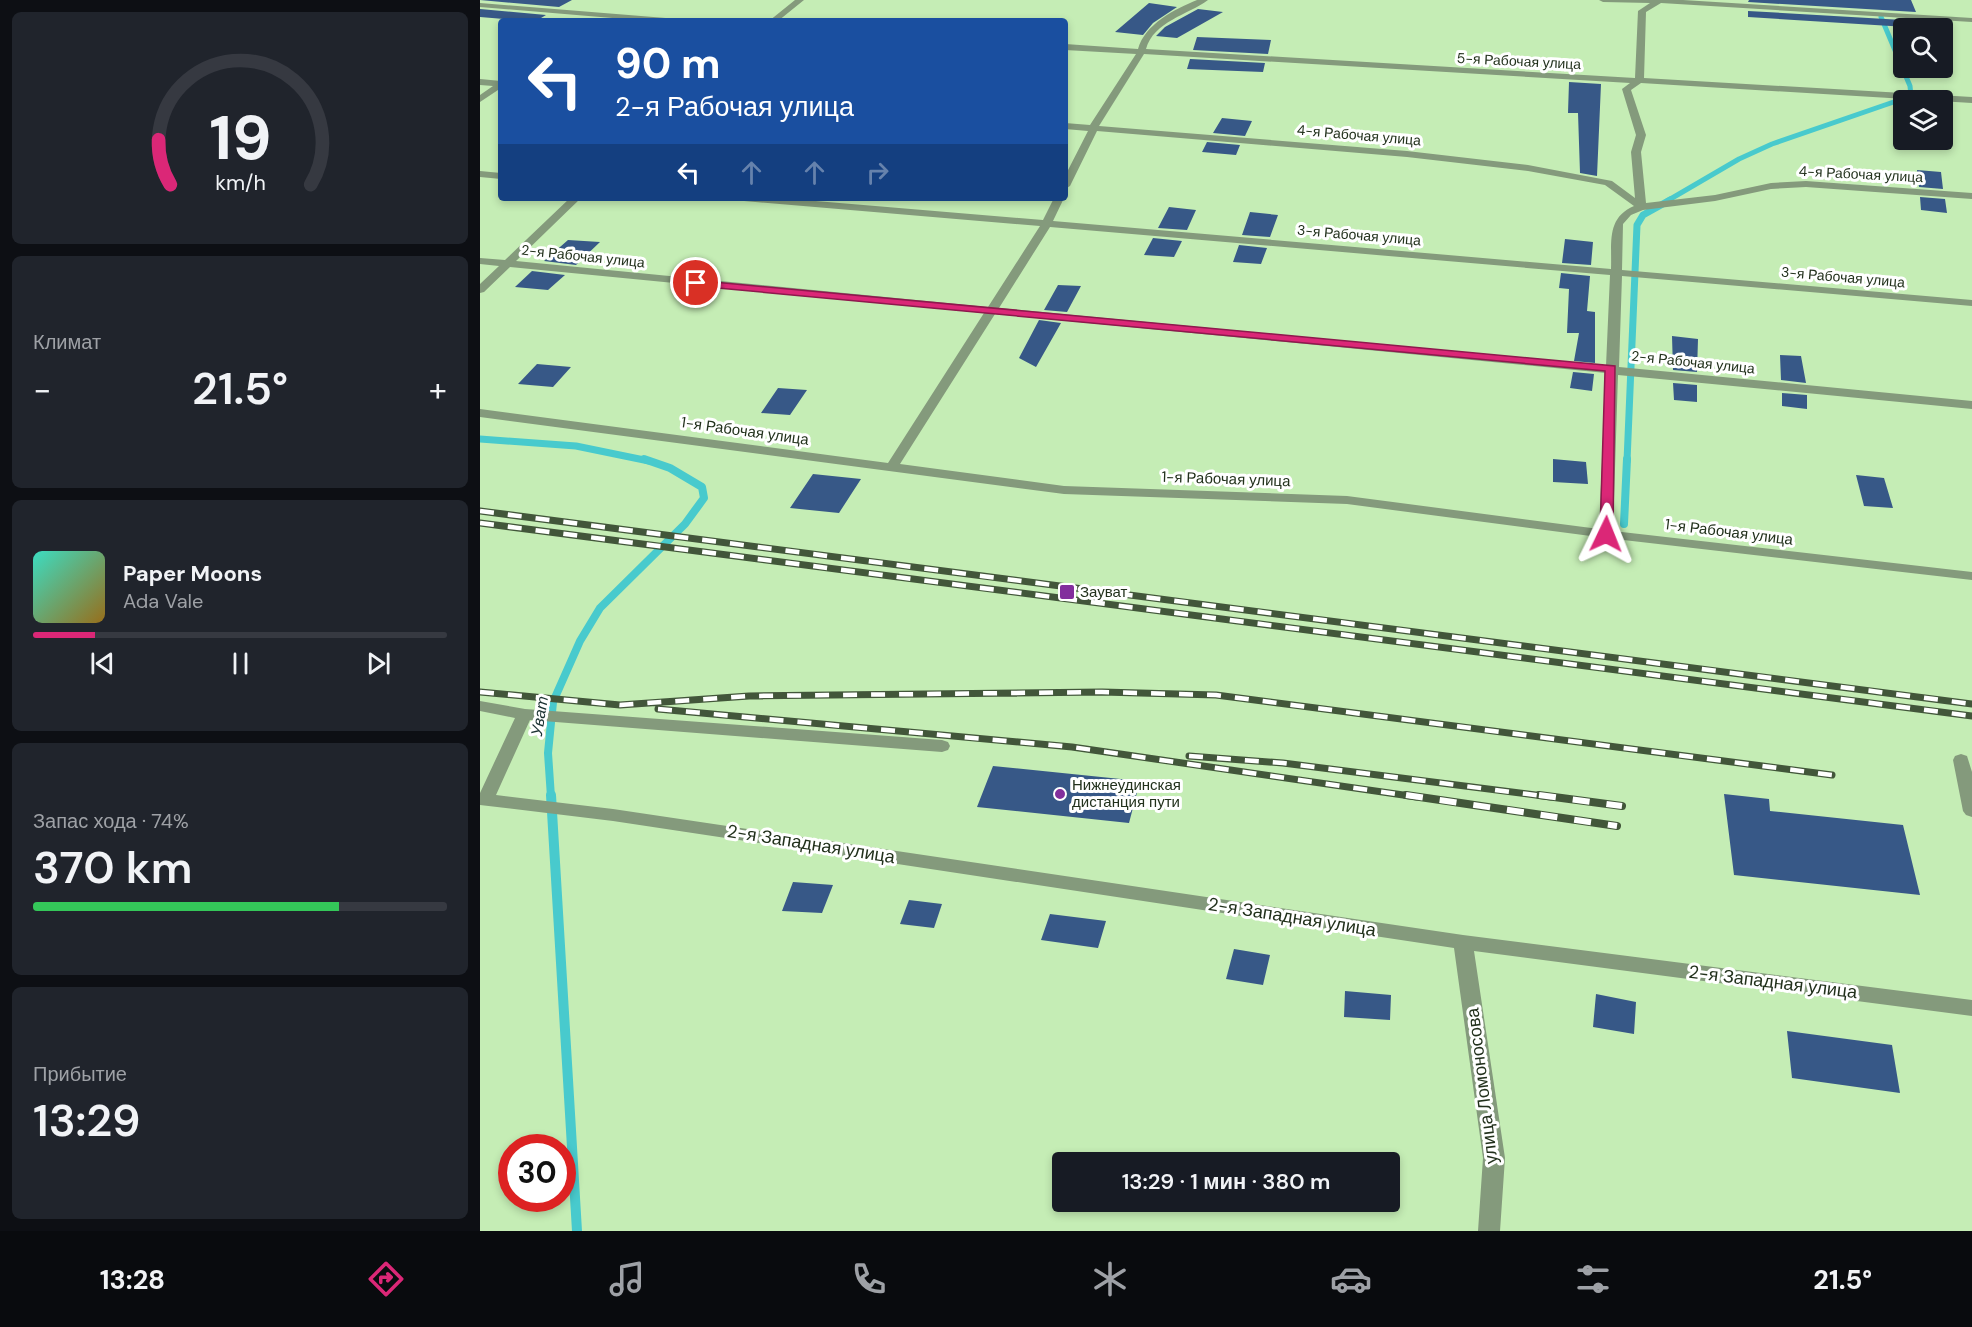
<!DOCTYPE html>
<html lang="ru">
<head>
<meta charset="utf-8">
<style>
	:root { --surface:#171b24; --page:#20242c; --text:#f1f3f6; --muted:#9ea1a6; --line:#363941; --accent:#db2777 }
	body { margin:0; font-family:"DM Sans",sans-serif; background:var(--page); color:var(--text); height:100vh; display:flex; flex-direction:column; font-size:22px; white-space:nowrap }
	* { box-sizing:border-box; margin:0 }
	p { font-size:20px; color:var(--muted) }
	.icon { flex:none; width:33px; height:33px; fill:none; stroke:currentColor; stroke-width:2; stroke-linecap:round; stroke-linejoin:round }
	.map { position:relative; flex:1; overflow:hidden }
	.panel { display:flex; flex-direction:column; gap:12px; padding:12px; background:#0d0f14; width:480px }
	.panel>* { flex:none }
	.top-card { position:absolute; left:18px; top:18px; width:570px; height:183px; border-radius:6px; box-shadow:0 3px 9px #0003; background:#1a4fa0; color:#fff; overflow:hidden }
	.buttons { position:absolute; left:1413px; top:18px; display:grid; gap:12px }
	.buttons a { display:grid; place-items:center; width:60px; height:60px; border-radius:6px; background:var(--surface); box-shadow:0 3px 9px #0003; font-size:30px }
	.speed { position:absolute; left:18px; top:1134px; display:flex; gap:12px; font-size:30px; font-weight:700; text-align:center }
	.speed>* { display:grid; place-content:center; width:78px; height:78px; border-radius:50%; background:var(--surface); box-shadow:0 3px 9px #0003; line-height:1 }
	.speed .limit { border:9px solid #d22; background:#fff; color:#111 }
	.pin { position:absolute; display:grid; place-items:center; width:51px; height:51px; color:#fff; margin:-26px; border:3px solid #fff; border-radius:50%; box-shadow:0 2px 6px #0007 }
	.me { position:absolute; width:66px; margin:-33px; rotate:2deg; stroke-linejoin:round; filter:drop-shadow(0 0 4px #0008) }
	.turn { display:flex; align-items:center; gap:21px; height:126px; padding:0 18px; font-size:27px }
	.turn .icon { width:78px; height:78px; stroke-width:2.5 }
	.turn b { display:block; font-size:42px; line-height:51px }
	.lanes { display:flex; align-items:center; height:57px; padding:0 18px; background:#0003; justify-content:center; gap:30px; direction:ltr }
	.lanes .off { opacity:.35 }
	.big { font-size:45px; font-weight:600; line-height:1.1 }
	.panel .widget { flex:1; display:flex; flex-direction:column; justify-content:center; gap:9px; min-width:0; padding:0 21px; border-radius:9px; background:var(--page) }
	.panel .dial { align-items:center; gap:0 }
	.dial svg { height:156px; overflow:visible; fill:none; stroke:var(--line); stroke-width:7; stroke-linecap:round; text-anchor:middle }
	.dial text { fill:var(--text); stroke:none }
	.song { display:flex; align-items:center; gap:18px }
	.cover { width:72px; height:72px; border-radius:9px; background:linear-gradient(135deg,hsl(170 70% 55%),hsl(40 70% 35%)) }
	.played { height:6px; border-radius:3px; background:linear-gradient(90deg,var(--accent) 15%,var(--line) 15%) }
	.keys { display:flex; justify-content:space-around; direction:ltr }
	.heat { display:flex; justify-content:space-between; align-items:center; font-size:33px; direction:ltr }
	.charge { height:9px; border-radius:4px; background:linear-gradient(90deg,#34c759 74%,var(--line) 0) }
	.trip { position:absolute; left:572px; top:1152px; width:348px; height:60px; border-radius:6px; background:var(--surface); box-shadow:0 3px 9px #0003; font-weight:600; line-height:60px; text-align:center }
	.menu { display:flex; height:96px; justify-content:space-around; align-items:center; background:#090b0e; color:var(--muted) }
	.menu .icon { width:42px; height:42px }
	.menu .active { color:var(--accent) }
	.menu b { font-size:27px; color:var(--text) }
	main { display:flex; flex:1; min-height:0 }
	.map>svg:first-child { display:block }
</style>
</head>
<body>
<main>
<section class="panel">
<div class="widget dial"><svg viewBox="0 0 100 80">
<path d="M14 69A42 42 0 1 1 86 69"/>
<path d="M14 69A42 42 0 0 1 8 46" stroke="#db2777"/>
<text x="50" y="56" font-size="32" font-weight="700">19</text>
<text x="50" y="72" font-size="11">km/h</text>
</svg></div>
<div class="widget"><p>Климат</p>
<div class="heat"><a>−</a><b class="big">21.5°</b><a>+</a></div>
</div>
<div class="widget">
<div class="song"><i class="cover"></i><div><b>Paper Moons</b><p>Ada Vale</p></div></div>
<div class="played"></div>
<div class="keys"><svg class="icon" aria-label="previous" viewBox="0 0 24 24"><path d="M18 5L8 12l10 7zM5 5v14"/></svg><svg class="icon" aria-label="pause" viewBox="0 0 24 24"><path d="M8 5v14M16 5v14"/></svg><svg class="icon" aria-label="next" viewBox="0 0 24 24"><path d="M6 5l10 7-10 7zM19 5v14"/></svg></div>
</div>
<div class="widget"><p>Запас хода · 74%</p><b class="big">370 km</b><div class="charge"></div></div>
<div class="widget"><p>Прибытие</p><b class="big">13:29</b></div>
</section>
<div class="map">
<svg width="1492" height="1231" viewBox="0 0 1492 1231">
	<rect width="100%" height="100%" fill="#c5edb5"/>
	<g fill="none" stroke-linecap="round" stroke-linejoin="round">
		<!-- stream-far3 -->
		<path stroke="#48cacd" stroke-width="5" d="M 1187,201 L 1259,159 L 1292,144 L 1431,96 L 1430,86 L 1401,17"/>
		<!-- stream-far2 -->
		<path stroke="#48cacd" stroke-width="7" d="M 0,439 L 96,446 L 169,461
			M 1147,461 L 1157,225 L 1163,215 L 1190,200"/>
		<!-- stream-far1 -->
		<path stroke="#48cacd" stroke-width="8" d="M 1144,524 L 1147,459
			M 71,797 L 68,753 L 73,702 L 100,641 L 120,608 L 205,524 L 224,498 L 222,487 L 190,468 L 164,459"/>
		<!-- stream -->
		<path stroke="#48cacd" stroke-width="10" d="M 71,795 L 97,1231"/>
	</g>
	<!-- building -->
	<path fill="#375887" d="M 0,0 L 92,0 L 79,7 Z
		M 1269,0 L 1431,0 L 1436,12 L 1268,2 Z
		M 669,3 L 697,7 L 673,23 L 663,35 L 635,32 Z
		M 0,9 L 66,15 L 56,21 L 47,21 L 0,17 Z
		M 718,9 L 743,12 L 697,38 L 676,36 L 685,27 Z
		M 1268,11 L 1440,21 L 1443,28 L 1268,17 Z
		M 717,37 L 791,40 L 788,54 L 713,50 Z
		M 710,59 L 785,63 L 783,72 L 707,69 Z
		M 1089,82 L 1121,84 L 1117,176 L 1100,173 L 1098,113 L 1088,113 Z
		M 742,118 L 772,121 L 765,136 L 733,133 Z
		M 727,142 L 760,145 L 756,155 L 722,152 Z
		M 1437,170 L 1461,172 L 1463,189 L 1439,187 Z
		M 1440,197 L 1465,199 L 1467,213 L 1441,210 Z
		M 689,207 L 716,210 L 707,230 L 678,228 Z
		M 770,212 L 798,215 L 790,237 L 762,235 Z
		M 673,238 L 702,241 L 694,257 L 664,255 Z
		M 1085,239 L 1113,242 L 1111,265 L 1082,263 Z
		M 88,240 L 120,242 L 96,265 L 64,261 Z
		M 759,245 L 787,248 L 781,264 L 753,262 Z
		M 52,271 L 85,275 L 68,290 L 35,287 Z
		M 1081,273 L 1110,276 L 1107,311 L 1115,312 L 1115,363 L 1094,361 L 1099,333 L 1087,333 L 1089,289 L 1079,288 Z
		M 578,285 L 601,286 L 587,312 L 564,310 Z
		M 559,320 L 581,323 L 556,367 L 539,358 Z
		M 1192,336 L 1218,339 L 1217,372 L 1193,370 Z
		M 1300,355 L 1321,356 L 1326,383 L 1301,380 Z
		M 57,364 L 91,367 L 73,387 L 38,384 Z
		M 1093,372 L 1114,374 L 1112,391 L 1090,388 Z
		M 1193,383 L 1217,385 L 1217,402 L 1194,400 Z
		M 298,388 L 327,390 L 310,415 L 281,413 Z
		M 1302,393 L 1327,395 L 1327,409 L 1302,406 Z
		M 1073,459 L 1106,462 L 1108,484 L 1073,482 Z
		M 333,474 L 381,479 L 359,513 L 310,508 Z
		M 1376,475 L 1404,478 L 1413,508 L 1384,506 Z
		M 513,766 L 660,781 L 649,823 L 497,807 Z
		M 1244,794 L 1289,799 L 1290,811 L 1423,825 L 1440,895 L 1254,875 Z
		M 313,882 L 353,885 L 342,913 L 302,911 Z
		M 429,900 L 462,904 L 454,928 L 420,924 Z
		M 570,914 L 626,921 L 618,948 L 561,940 Z
		M 754,949 L 790,955 L 783,985 L 746,979 Z
		M 865,991 L 911,995 L 910,1020 L 864,1017 Z
		M 1116,994 L 1156,1002 L 1154,1034 L 1113,1027 Z
		M 1307,1031 L 1412,1045 L 1420,1093 L 1312,1078 Z"/>
	<g fill="none" stroke-linecap="round" stroke-linejoin="round">
		<!-- minor -->
		<path fill="#849a7c" fill-rule="evenodd" d="M 315,0 L 324,0 L 298,21 L 289,21 Z
			M 717,0 L 728,0 C 708,15 674,21 666,49 L 1155,78 L 1158,11 L 1170,3 L 1123,2 L 1119,0 L 1203,0 L 1492,18 L 1492,22 L 1181,3 L 1166,12 L 1164,78 L 1492,97 L 1492,103 L 1161,83 L 1151,90 L 1166,135 L 1161,152 L 1166,203 L 1235,195 L 1291,183 L 1326,181 L 1492,193 L 1492,199 L 1326,187 L 1291,189 L 1235,201 L 1163,210 L 1151,215 L 1143,224 L 1142,270 L 1492,300 L 1492,306 L 1142,276 L 1139,367 L 1492,401 L 1492,409 L 1138,375 L 1133,531 L 1492,572 L 1492,580 L 1126,538 L 867,504 L 584,494 L 0,417 L 0,409 L 408,463 L 504,313 L 30,267 L 4,292 L 0,293 L 0,284 L 19,266 L 0,264 L 0,258 L 25,260 L 90,198 L 101,198 L 36,261 L 508,307 L 560,226 L 264,201 L 259,198 L 300,198 L 563,220 L 574,198 L 584,198 L 573,221 L 1131,269 C 1132,243 1126,218 1154,206 L 1125,185 L 1048,171 L 927,157 L 617,131 L 590,186 L 585,189 L 585,176 L 608,131 L 585,129 L 585,123 L 610,125 L 656,54 L 585,50 L 585,44 L 658,49 C 665,24 695,9 717,0 ZM 664,54 L 1150,83 L 1142,89 L 1156,135 L 1151,152 L 1155,198 L 1132,181 L 1048,165 L 927,151 L 619,126 ZM 570,227 L 1130,275 L 1126,366 L 519,308 ZM 515,314 L 1126,373 L 1119,529 L 867,496 L 584,486 L 420,464 Z
			M 0,3 L 198,19 L 202,21 L 168,21 L 0,7 Z
			M 0,79 L 21,81 L 21,88 L 0,102 L 0,95 L 13,86 L 0,85 Z
			M 0,171 L 21,173 L 21,179 L 0,177 Z
			M 0,701 L 45,709 L 462,740 L 468,742 L 470,746 L 468,750 L 462,752 L 50,720 L 16,795 L 133,809 L 983,935 L 1492,1000 L 1492,1016 L 994,951 L 1025,1158 L 1020,1231 L 998,1231 L 1003,1158 L 974,948 L 133,821 L 0,805 L 0,793 L 35,718 L 0,711 Z
			M 1481,754 L 1487,756 L 1492,772 L 1492,817 L 1486,815 L 1483,811 L 1473,760 L 1475,756 Z"/>
		<!-- rail-far1 casing -->
		<g stroke="#42563a" stroke-width="7">
			<path id="rail-far1" d="M 0,511 L 1492,704
				M 0,523 L 1492,716
				M 0,692 L 140,705 L 269,696 L 622,692 L 736,695 L 1352,775
				M 178,709 L 592,747 L 937,797
				M 709,756 L 803,763 L 1071,797"/>
		</g>
		<!-- rail casing -->
		<g stroke="#42563a" stroke-width="8">
			<path id="rail" d="M 926,795 L 1137,826
				M 1059,795 L 1142,806"/>
		</g>
		<!-- rail-far1 -->
		<use href="#rail-far1" stroke="#fff" stroke-width="4.5" stroke-dasharray="14" stroke-linecap="butt"/>
		<!-- rail -->
		<use href="#rail" stroke="#fff" stroke-width="6" stroke-dasharray="17" stroke-linecap="butt"/>
	</g>
	<!-- route -->
	<path fill="#db2777" stroke="#8e194d" stroke-width="1.5" d="M 212,280 L 1135,366 L 1133,534 L 1126,538 L 1120,534 L 1125,371 L 216,286 L 210,283 Z"/>
	<!-- markers -->
	<g fill="#822e9c" stroke="#fff" stroke-width="2">
		<rect x="579" y="584" width="16" height="16" rx="3"/>
		<circle cx="580" cy="794" r="6"/>
	</g>
	<g text-anchor="middle" stroke-width="6" stroke-linejoin="round" paint-order="stroke">
		<!-- far-street labels -->
		<g font-size="14" fill="#22311c" stroke="#fff">
			<text transform="translate(1039 61) rotate(3)" y="5">5-я Рабочая улица</text>
			<text transform="translate(879 135) rotate(5)" y="5">4-я Рабочая улица</text>
			<text transform="translate(1381 174) rotate(3)" y="5">4-я Рабочая улица</text>
			<text transform="translate(879 235) rotate(5)" y="5">3-я Рабочая улица</text>
			<text transform="translate(103 256) rotate(6)" y="5">2-я Рабочая улица</text>
			<text transform="translate(1363 277) rotate(5)" y="5">3-я Рабочая улица</text>
			<text transform="translate(1213 362) rotate(6)" y="5">2-я Рабочая улица</text>
		</g>
		<!-- street labels -->
		<g font-size="15" fill="#22311c" stroke="#fff">
			<text transform="translate(265 431) rotate(8)" y="5">1-я Рабочая улица</text>
			<text transform="translate(746 479) rotate(2)" y="5">1-я Рабочая улица</text>
			<text transform="translate(1249 532) rotate(7)" y="5">1-я Рабочая улица</text>
		</g>
		<!-- poi labels -->
		<g font-size="15" fill="#22311c" stroke="#fff" text-anchor="start">
			<text x="600" y="597">Зауват</text>
			<text x="592" y="790">Нижнеудинская<tspan x="592" dy="17">дистанция пути</tspan></text>
		</g>
		<!-- water labels -->
		<g font-size="16" font-style="italic" fill="#1b3232" stroke="#fff">
			<text transform="translate(59 716) rotate(-81)" y="6">Уват</text>
		</g>
		<!-- near-street labels -->
		<g font-size="18" fill="#22311c" stroke="#fff">
			<text transform="translate(331 844) rotate(9)" y="6">2-я Западная улица</text>
			<text transform="translate(812 917) rotate(9)" y="6">2-я Западная улица</text>
			<text transform="translate(1293 982) rotate(7)" y="6">2-я Западная улица</text>
			<text transform="translate(1002 1086) rotate(-97)" y="6">улица Ломоносова</text>
		</g>
	</g>
</svg>
<div class="buttons">
<a><svg class="icon" aria-label="search" viewBox="0 0 24 24"><circle cx="10" cy="10" r="6"/><path d="M15 15l6 6"/></svg></a>
<a><svg class="icon" aria-label="layers" viewBox="0 0 24 24"><path d="M12 4l9 5-9 5-9-5zM3 14l9 5 9-5"/></svg></a>
</div>
<div class="speed"><div class="limit">30</div></div>
<div class="pin" style="left:216px;top:283px;background:#d93025"><svg class="icon" aria-label="arrive" viewBox="0 0 24 24"><path d="M6 21V4h12l-3 4 3 4H6"/></svg></div>
<svg class="me" style="left:1126px;top:534px" viewBox="-20 -20 40 40"><path d="M0-17L14 15 0 8-14 15z" fill="#db2777" stroke="#fff" stroke-width="4"/></svg>
<div class="trip">13:29 · 1 мин · 380 m</div>
<div class="top-card">
<div class="turn"><svg class="icon" aria-label="left" viewBox="0 0 24 24"><path d="M17 20v-9H6M10 6l-5 5 5 5"/></svg><div><b>90 m</b>2-я Рабочая улица</div></div>
<div class="lanes"><svg class="icon" aria-label="left" viewBox="0 0 24 24"><path d="M17 20v-9H6M10 6l-5 5 5 5"/></svg><svg class="icon off" aria-label="ahead" viewBox="0 0 24 24"><path d="M12 20V5M6 11l6-6 6 6"/></svg><svg class="icon off" aria-label="ahead" viewBox="0 0 24 24"><path d="M12 20V5M6 11l6-6 6 6"/></svg><svg class="icon off" aria-label="right" viewBox="0 0 24 24"><path d="M7 20v-9h11M14 6l5 5-5 5"/></svg></div>
</div>
</div>
</main>
<nav class="menu">
<b>13:28</b>
<svg class="icon active" aria-label="directions" viewBox="0 0 24 24"><path d="M12 3l9 9-9 9-9-9zM9 14v-3h6M13 9l2 2-2 2"/></svg>
<svg class="icon" aria-label="music" viewBox="0 0 24 24"><path d="M9 18V5l10-2v13"/><circle cx="6" cy="18" r="3"/><circle cx="16" cy="16" r="3"/></svg>
<svg class="icon" aria-label="phone" viewBox="0 0 24 24"><path d="M5 4h4l2 5-3 2q2 4 5 5l2-3 5 2v4C11 20 4 13 5 4z"/></svg>
<svg class="icon" aria-label="climate" viewBox="0 0 24 24"><path d="M12 3v18M4 7l16 10M4 17L20 7"/></svg>
<svg class="icon" aria-label="car" viewBox="0 0 24 24"><path d="M5 17H2v-5l4-1 3-4h7l3 4 3 1v5h-3M9 17h6M6 11h13"/><circle cx="7" cy="17" r="2"/><circle cx="17" cy="17" r="2"/></svg>
<svg class="icon" aria-label="filters" viewBox="0 0 24 24"><path d="M4 7h16M4 17h16"/><circle cx="9" cy="7" r="2"/><circle cx="15" cy="17" r="2"/></svg>
<b>21.5°</b>
</nav>
</body>
</html>
